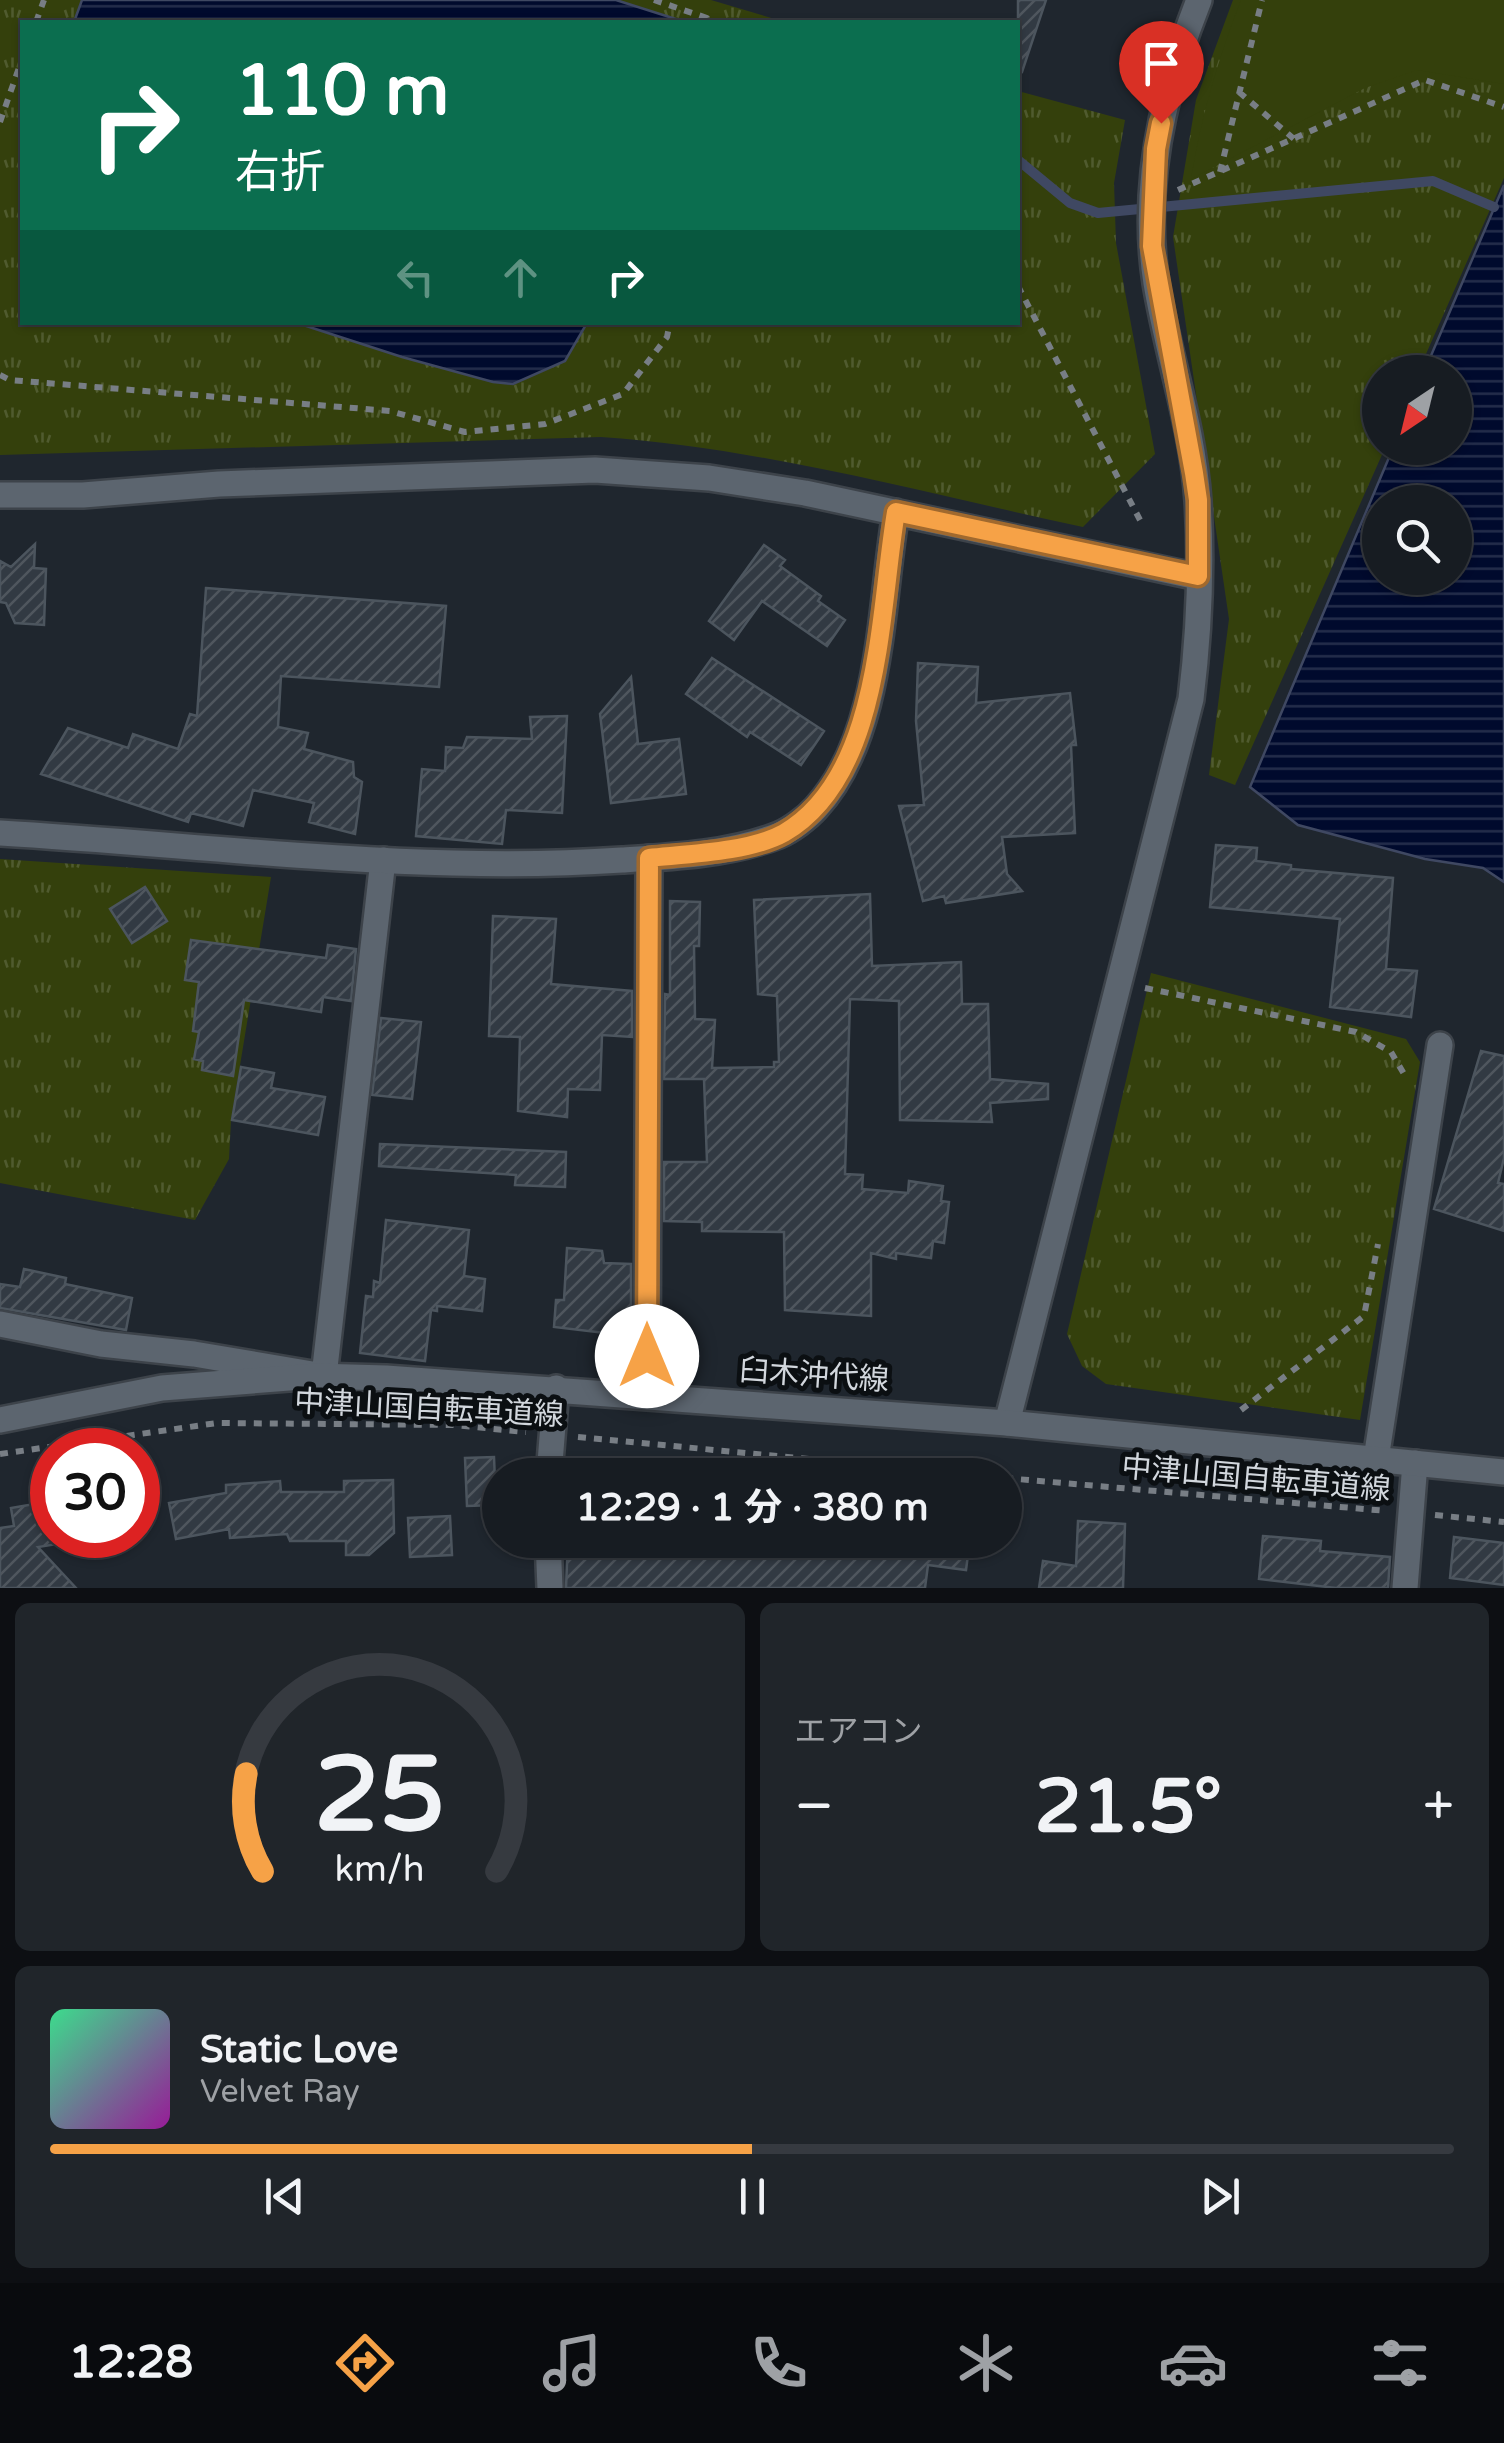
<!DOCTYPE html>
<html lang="ja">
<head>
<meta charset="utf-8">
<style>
	:root { --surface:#171c22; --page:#20252a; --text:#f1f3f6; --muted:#9ea1a5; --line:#363a40; --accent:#f6a247 }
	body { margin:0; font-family:"Varela Round","Noto Sans JP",sans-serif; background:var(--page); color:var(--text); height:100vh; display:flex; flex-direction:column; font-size:38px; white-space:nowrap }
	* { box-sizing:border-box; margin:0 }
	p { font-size:32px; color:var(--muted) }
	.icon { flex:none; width:55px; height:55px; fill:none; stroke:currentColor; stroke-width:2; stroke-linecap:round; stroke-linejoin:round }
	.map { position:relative; height:1588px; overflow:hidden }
	.side { display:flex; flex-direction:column; gap:15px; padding:15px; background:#0d0f13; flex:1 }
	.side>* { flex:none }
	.guide { position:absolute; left:20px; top:20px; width:1000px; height:305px; border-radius:0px; box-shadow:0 2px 8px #0004,0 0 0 2px var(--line); background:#0b6e4f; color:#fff; overflow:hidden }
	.needle { width:65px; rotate:215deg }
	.controls { position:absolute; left:1362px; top:355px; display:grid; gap:20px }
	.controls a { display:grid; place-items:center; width:110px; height:110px; border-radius:50%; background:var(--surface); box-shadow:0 2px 8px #0004,0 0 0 2px var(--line); font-size:50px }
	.speed { position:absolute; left:30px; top:1428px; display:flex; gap:20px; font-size:50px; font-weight:700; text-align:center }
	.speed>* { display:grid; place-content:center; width:130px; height:130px; border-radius:50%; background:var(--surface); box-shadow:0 2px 8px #0004,0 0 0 2px var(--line); line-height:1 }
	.speed .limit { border:15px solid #d22; background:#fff; color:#111 }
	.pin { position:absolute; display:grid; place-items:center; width:85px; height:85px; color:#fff; margin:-102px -42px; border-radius:50% 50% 50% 0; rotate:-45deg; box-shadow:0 0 10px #0007 }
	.pin .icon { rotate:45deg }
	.me { position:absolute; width:110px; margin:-55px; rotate:0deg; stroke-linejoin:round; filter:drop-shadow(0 0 8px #0008) }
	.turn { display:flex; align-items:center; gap:35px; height:210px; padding:0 50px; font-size:45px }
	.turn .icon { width:130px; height:130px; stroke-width:2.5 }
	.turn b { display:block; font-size:70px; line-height:85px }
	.lanes { display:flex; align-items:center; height:95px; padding:0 50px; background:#0003; justify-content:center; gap:50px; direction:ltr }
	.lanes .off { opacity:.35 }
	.big { font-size:75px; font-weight:700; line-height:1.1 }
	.side .tile { flex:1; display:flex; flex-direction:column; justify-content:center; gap:15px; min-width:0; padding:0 35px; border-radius:15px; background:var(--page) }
	.side .dial { align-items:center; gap:0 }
	.dial svg { height:260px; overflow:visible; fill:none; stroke:var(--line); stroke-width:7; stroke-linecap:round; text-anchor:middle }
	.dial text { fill:var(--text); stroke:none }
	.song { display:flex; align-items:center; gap:30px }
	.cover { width:120px; height:120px; border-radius:15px; background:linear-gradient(135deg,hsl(150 70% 55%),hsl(300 70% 35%)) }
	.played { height:10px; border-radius:5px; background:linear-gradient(90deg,var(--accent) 50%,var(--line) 50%) }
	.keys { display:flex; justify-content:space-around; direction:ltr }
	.heat { display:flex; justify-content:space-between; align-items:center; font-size:55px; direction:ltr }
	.side .tiles { flex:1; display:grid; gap:15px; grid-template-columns:1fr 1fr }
	.tile:last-child { grid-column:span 2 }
	.trip { position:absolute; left:482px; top:1458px; width:540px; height:100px; border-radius:50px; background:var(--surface); box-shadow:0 2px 8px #0004,0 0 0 2px var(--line); font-weight:700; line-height:100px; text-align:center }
	.tabs { display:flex; height:160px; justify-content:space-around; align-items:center; background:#090b0e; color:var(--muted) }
	.tabs .icon { width:70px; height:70px }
	.tabs .selected { color:var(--accent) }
	.tabs b { font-size:45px; color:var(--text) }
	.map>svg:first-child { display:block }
</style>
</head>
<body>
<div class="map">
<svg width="1504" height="1588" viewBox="0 0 1504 1588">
	<defs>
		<pattern id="grass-tufts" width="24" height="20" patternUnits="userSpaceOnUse" patternTransform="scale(2.5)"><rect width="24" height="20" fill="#34400c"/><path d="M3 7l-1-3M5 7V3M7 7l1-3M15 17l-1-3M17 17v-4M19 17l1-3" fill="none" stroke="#505b2f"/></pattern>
		<pattern id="water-rules" width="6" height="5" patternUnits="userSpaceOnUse" patternTransform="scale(2.5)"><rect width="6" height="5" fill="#000a2d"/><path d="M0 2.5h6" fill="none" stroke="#242d4b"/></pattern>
		<pattern id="building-hatch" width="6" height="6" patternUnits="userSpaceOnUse" patternTransform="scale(2.5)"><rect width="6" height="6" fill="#323a43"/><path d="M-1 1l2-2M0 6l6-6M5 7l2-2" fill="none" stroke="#4f565e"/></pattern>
	</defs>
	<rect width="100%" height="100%" fill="#1f262e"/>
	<!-- grass -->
	<path fill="url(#grass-tufts)" d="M 0,0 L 711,0 L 785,22 L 22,22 L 22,322 L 1018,322 L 1018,91 L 1125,120 L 1114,183 L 1116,243 L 1155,454 L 1083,527 C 924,493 763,448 601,437 L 0,455 Z
		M 1233,0 L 1504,0 L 1504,178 L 1418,372 L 1380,372 L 1380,448 L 1385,448 L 1235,785 L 1209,775 L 1229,619 L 1173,237 L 1196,100 Z
		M 0,859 L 271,877 L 231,1120 L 229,1159 L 195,1220 L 0,1183 Z
		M 1151,973 L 1406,1039 L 1420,1062 L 1360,1420 L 1106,1384 L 1082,1366 L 1067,1334 Z"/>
	<!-- pitch -->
	<path fill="#34400c" d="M 1241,0 L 1504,0 L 1504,84 L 1417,70 L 1365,88 L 1191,179 C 1201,117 1218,59 1241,0 Z"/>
	<!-- water -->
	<path fill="url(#water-rules)" stroke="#3f4862" stroke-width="2.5" fill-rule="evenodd" d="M 82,0 L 616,0 L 682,21 L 74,22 Z
		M 1504,185 L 1504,882 L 1483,868 L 1425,859 L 1298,825 L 1250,787 L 1393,448 L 1455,448 L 1455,372 L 1424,372 ZM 1455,502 L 1455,578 L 1380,578 L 1380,502 Z
		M 297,323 L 587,322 L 587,323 L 565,361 L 513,384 L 493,382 L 402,357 Z"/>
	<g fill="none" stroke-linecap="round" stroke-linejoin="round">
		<!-- stream -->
		<path stroke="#3f4862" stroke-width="10" d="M 1018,160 L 1070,203 L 1098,213 L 1433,181 L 1494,207"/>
	</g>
	<!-- building -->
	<path fill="url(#building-hatch)" stroke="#4c555e" stroke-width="2.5" d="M 1018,0 L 1046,0 L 1022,72 L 1018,71 Z
		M 35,544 L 34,568 L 46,569 L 44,625 L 15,623 L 6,603 L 0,602 L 0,561 L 11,567 Z
		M 764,545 L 785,560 L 780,566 L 821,596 L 818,601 L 845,620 L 827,646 L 762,601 L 734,640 L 709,621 Z
		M 206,588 L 446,606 L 439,687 L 281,676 L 278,727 L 308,733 L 304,749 L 353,762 L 354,777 L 362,782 L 355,834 L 309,822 L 314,803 L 253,790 L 243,826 L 191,813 L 188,822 L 41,774 L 68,728 L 128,748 L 133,734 L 178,749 L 190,714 L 197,716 Z
		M 712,658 L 824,731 L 801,765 L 750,732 L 747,737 L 686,694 Z
		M 918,663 L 978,667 L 976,703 L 1070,693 L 1076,745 L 1071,745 L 1075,833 L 1002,837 L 1007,874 L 1022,891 L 946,903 L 944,896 L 923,901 L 899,806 L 924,805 L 916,721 Z
		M 631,677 L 638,744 L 679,739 L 686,794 L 611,803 L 600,714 Z
		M 567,716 L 562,813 L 506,810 L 502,844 L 416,836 L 422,769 L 445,771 L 446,747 L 463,748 L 467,737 L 532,739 L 530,717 Z
		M 1216,845 L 1257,848 L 1256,861 L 1291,865 L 1291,869 L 1393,878 L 1386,969 L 1417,971 L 1411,1017 L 1330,1007 L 1340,919 L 1210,907 Z
		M 145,887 L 167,921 L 132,943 L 110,909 Z
		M 870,894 L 872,966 L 961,962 L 962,1004 L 988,1004 L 990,1079 L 1048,1084 L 1048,1099 L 990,1103 L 992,1122 L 900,1120 L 899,1001 L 850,999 L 845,1174 L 863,1175 L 862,1189 L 908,1193 L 909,1181 L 943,1186 L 941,1201 L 949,1202 L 944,1243 L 933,1241 L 931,1258 L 896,1253 L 896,1259 L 871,1253 L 871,1316 L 785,1310 L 784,1232 L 702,1231 L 702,1222 L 664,1221 L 664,1162 L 707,1162 L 704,1079 L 664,1079 L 665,994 L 670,995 L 670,901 L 700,902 L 699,946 L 694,946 L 695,1019 L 715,1020 L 712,1068 L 774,1067 L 774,1062 L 779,1062 L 777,996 L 758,994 L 754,900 Z
		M 493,916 L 556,919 L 551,984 L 632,991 L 632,1037 L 602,1035 L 600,1090 L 568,1089 L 567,1117 L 518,1111 L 520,1037 L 489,1036 Z
		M 191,940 L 326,958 L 328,945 L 356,949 L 351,1001 L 323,997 L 321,1012 L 244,1000 L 233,1076 L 202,1070 L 203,1061 L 194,1059 L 199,1032 L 193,1031 L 199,982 L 185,980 Z
		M 381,1018 L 421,1022 L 412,1099 L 372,1095 Z
		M 1481,1051 L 1504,1056 L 1504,1158 L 1498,1183 L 1504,1184 L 1504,1231 L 1434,1209 Z
		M 241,1067 L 274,1073 L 271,1088 L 325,1097 L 318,1135 L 232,1120 Z
		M 380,1144 L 566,1152 L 565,1187 L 515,1185 L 516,1175 L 379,1166 Z
		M 386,1220 L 469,1230 L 464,1276 L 485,1279 L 482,1311 L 437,1306 L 437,1311 L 431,1310 L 425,1361 L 360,1353 L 366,1296 L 373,1297 L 374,1281 L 380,1283 Z
		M 567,1248 L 602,1251 L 604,1263 L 631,1264 L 631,1336 L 554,1327 L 556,1300 L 564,1300 Z
		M 24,1269 L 66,1278 L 65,1284 L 132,1298 L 126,1330 L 0,1308 L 0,1284 L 20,1287 Z
		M 494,1457 L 496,1505 L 467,1506 L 465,1458 Z
		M 393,1480 L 394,1533 L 369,1555 L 346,1555 L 346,1541 L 290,1541 L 287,1534 L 230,1538 L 229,1529 L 176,1539 L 169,1503 L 226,1493 L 226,1485 L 280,1481 L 281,1492 L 344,1492 L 344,1481 Z
		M 52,1501 L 52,1535 L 87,1535 L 88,1539 L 38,1547 L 76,1588 L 0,1588 L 0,1528 L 14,1526 L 11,1508 Z
		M 450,1516 L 452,1555 L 410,1557 L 408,1518 Z
		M 1078,1521 L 1125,1524 L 1123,1588 L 1039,1588 L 1043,1561 L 1076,1566 Z
		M 1263,1536 L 1321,1541 L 1320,1551 L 1390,1557 L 1388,1588 L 1336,1588 L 1259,1579 Z
		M 1454,1537 L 1504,1543 L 1504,1585 L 1450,1578 Z
		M 568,1540 L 650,1545 L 651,1540 L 682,1540 L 739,1549 L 740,1540 L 970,1540 L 966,1570 L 928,1565 L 925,1588 L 566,1588 Z"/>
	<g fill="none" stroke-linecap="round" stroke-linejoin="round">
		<!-- minor casing -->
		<g stroke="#3d434a" stroke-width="30">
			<path id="minor" d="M 0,1324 L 101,1344 L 194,1354 L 324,1376 L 383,860
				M 647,1395 L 649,858
				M 1376,1459 L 1440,1045
				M 549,1475 L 556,1388
				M 548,1540 L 550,1588
				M 1405,1588 L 1415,1463"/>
		</g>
		<!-- tertiary casing -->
		<g stroke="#3d434a" stroke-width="30">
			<path id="tertiary" d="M 0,495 L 83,495 L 219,484 L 595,470 L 709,478 L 805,493 L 1198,577
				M 0,833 C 207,845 415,874 622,860 C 672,857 731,854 779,835 C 791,830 807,818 816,808 C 883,735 880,606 896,512
				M 1007,1423 L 1191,699 C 1199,633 1202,567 1198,501 C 1193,427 1168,356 1156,283 C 1141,187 1163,90 1199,0"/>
		</g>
		<!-- secondary casing -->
		<g stroke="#3d434a" stroke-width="30">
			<path id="secondary" d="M 0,1420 L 162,1388 L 315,1376 L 386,1378 L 1007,1423 L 1504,1472"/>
		</g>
		<!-- path -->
		<path stroke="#787e85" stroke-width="6" stroke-dasharray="8 8" stroke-linecap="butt" d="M 654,0 L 707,18 L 708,22
			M 36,22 L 44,0
			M 1239,92 L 1294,139
			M 0,122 L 22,59
			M 1220,172 L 1262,0
			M 1178,190 L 1425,80 L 1504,107
			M 1018,286 L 1140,520
			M 0,375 L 10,380 L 390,411 L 465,432 L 545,424 L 623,394 L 667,337 L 670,322
			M 1145,988 L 1356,1032 L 1391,1052 L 1407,1079
			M 1241,1410 L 1364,1316 L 1378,1244
			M 578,1437 L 977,1475
			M 0,1454 L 217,1423 L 453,1425 L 526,1432
			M 1005,1478 L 1387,1511
			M 1435,1515 L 1504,1522"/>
		<!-- minor -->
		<use href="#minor" stroke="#5c656f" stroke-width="25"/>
		<!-- tertiary -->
		<use href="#tertiary" stroke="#5c656f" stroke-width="25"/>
		<!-- secondary -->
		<use href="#secondary" stroke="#5c656f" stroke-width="25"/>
	</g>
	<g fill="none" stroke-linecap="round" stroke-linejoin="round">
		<!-- route casing -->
		<g stroke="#a0692e" stroke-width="25">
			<path id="route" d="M 647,1356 L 649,858 C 688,854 750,852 784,833 C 882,776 879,611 896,512 L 1198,576 L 1198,500 L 1194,473 L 1152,246 L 1156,149 L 1161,123"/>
		</g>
		<!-- route -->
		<use href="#route" stroke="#f6a247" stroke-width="18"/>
	</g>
	<g text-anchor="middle" stroke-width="10" stroke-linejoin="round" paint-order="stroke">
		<!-- street labels -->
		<g font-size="30" fill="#d2d7dd" stroke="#0b0f12">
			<text transform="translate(814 1375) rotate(4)" y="10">臼木沖代線</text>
			<text transform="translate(429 1408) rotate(3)" y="10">中津山国自転車道線</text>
			<text transform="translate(1256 1478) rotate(5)" y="10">中津山国自転車道線</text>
		</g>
	</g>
</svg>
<div class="controls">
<a><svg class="needle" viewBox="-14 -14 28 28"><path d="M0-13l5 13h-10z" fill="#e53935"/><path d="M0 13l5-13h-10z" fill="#9ea1a5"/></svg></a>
<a><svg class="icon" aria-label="search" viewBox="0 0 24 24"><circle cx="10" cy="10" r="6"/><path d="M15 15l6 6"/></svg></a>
</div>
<div class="speed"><div class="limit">30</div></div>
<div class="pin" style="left:1161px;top:123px;background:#d93025"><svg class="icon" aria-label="arrive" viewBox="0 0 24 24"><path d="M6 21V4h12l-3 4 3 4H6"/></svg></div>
<svg class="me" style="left:647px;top:1356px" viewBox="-20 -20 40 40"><circle r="19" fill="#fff"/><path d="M0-13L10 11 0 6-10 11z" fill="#f6a247"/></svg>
<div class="trip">12:29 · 1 分 · 380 m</div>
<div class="guide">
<div class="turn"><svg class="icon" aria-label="right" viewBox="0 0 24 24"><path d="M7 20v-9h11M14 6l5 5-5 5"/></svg><div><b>110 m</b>右折</div></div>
<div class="lanes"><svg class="icon off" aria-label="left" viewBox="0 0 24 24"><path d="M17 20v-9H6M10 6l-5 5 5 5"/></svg><svg class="icon off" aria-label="ahead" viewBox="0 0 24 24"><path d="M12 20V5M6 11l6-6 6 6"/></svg><svg class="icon" aria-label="right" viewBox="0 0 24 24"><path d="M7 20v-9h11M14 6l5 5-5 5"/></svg></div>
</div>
</div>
<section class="side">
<div class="tiles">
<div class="tile dial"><svg viewBox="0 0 100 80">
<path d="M14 69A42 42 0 1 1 86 69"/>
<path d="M14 69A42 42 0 0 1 9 39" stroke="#f6a247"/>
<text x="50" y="56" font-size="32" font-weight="700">25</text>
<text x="50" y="72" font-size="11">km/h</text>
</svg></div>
<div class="tile"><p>エアコン</p>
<div class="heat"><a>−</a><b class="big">21.5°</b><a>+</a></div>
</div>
<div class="tile">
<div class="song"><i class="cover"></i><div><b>Static Love</b><p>Velvet Ray</p></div></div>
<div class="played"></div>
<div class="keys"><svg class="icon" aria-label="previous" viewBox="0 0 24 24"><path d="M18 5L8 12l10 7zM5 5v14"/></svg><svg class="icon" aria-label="pause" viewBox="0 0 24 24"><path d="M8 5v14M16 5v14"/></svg><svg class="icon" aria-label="next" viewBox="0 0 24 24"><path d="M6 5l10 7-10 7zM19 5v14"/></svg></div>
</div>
</div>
</section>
<nav class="tabs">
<b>12:28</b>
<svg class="icon selected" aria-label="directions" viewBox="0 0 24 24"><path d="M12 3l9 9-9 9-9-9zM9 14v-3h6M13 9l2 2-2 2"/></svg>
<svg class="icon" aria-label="music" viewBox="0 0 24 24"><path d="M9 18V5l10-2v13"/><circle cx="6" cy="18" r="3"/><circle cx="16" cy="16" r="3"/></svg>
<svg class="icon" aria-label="phone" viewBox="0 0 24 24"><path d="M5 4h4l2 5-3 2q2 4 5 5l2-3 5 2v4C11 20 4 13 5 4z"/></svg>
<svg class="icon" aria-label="climate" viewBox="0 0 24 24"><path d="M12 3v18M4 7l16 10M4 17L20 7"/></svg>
<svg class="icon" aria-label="car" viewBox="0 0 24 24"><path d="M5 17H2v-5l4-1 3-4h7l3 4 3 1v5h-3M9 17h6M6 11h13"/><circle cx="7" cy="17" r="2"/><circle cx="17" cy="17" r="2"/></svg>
<svg class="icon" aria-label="filters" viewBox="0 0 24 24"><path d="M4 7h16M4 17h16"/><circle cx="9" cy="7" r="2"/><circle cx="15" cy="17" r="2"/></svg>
</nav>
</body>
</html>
